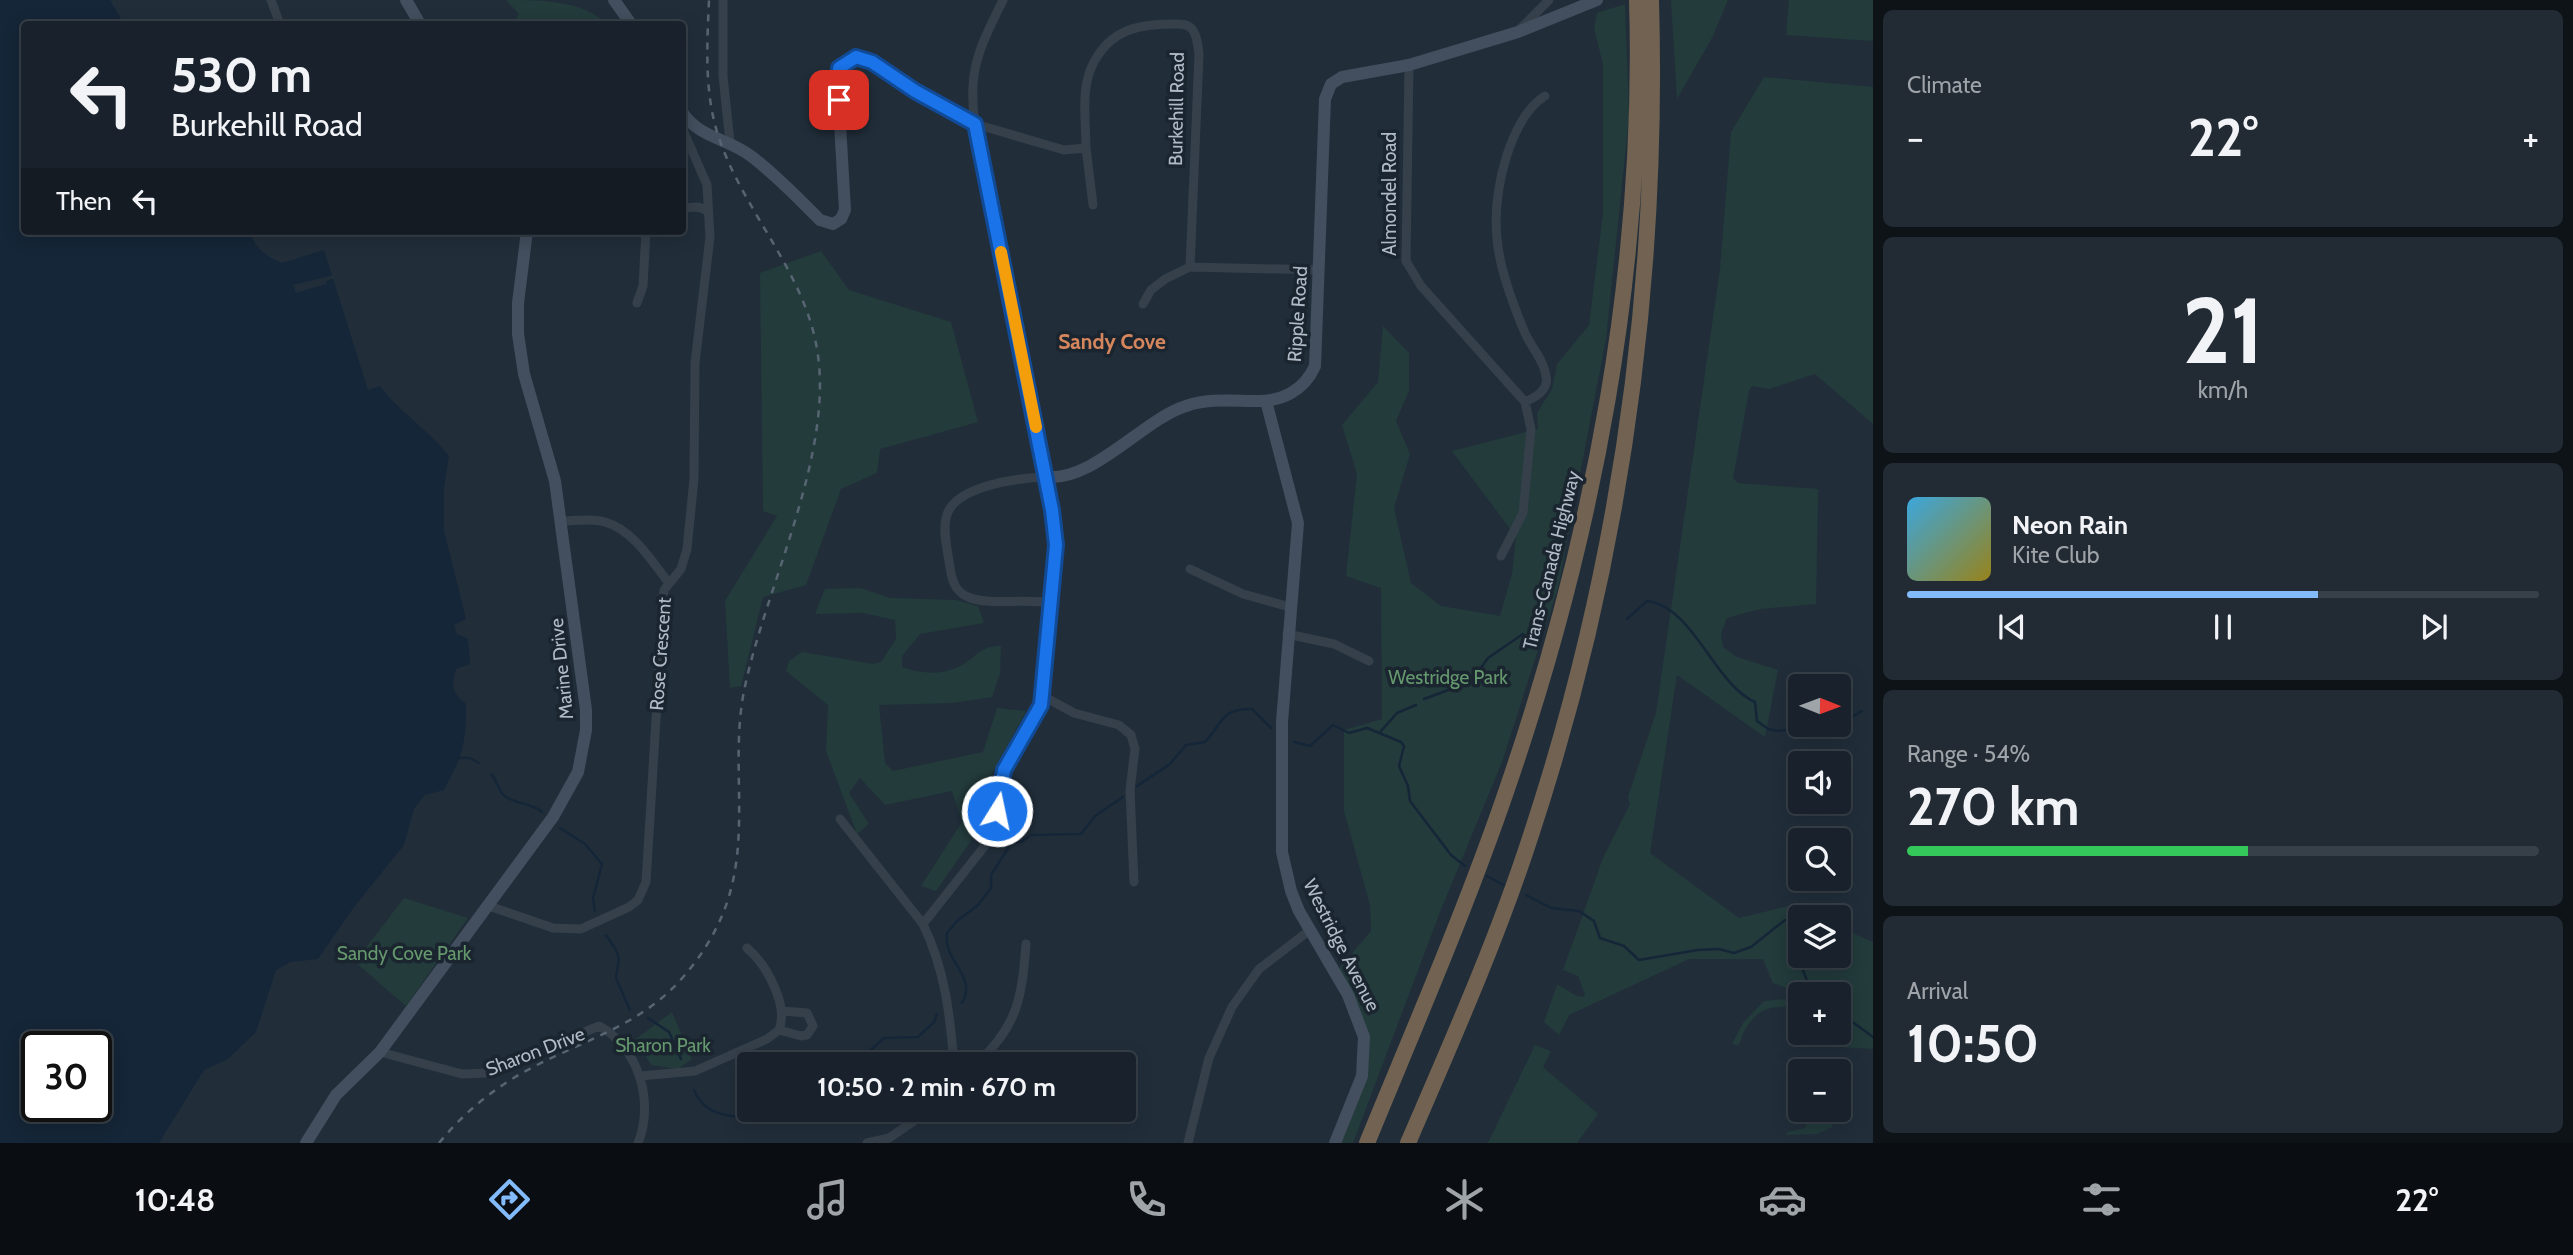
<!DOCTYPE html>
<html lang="en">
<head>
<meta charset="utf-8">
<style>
	:root { --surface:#19222c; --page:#222a34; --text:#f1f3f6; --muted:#9fa4a9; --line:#373f48; --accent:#82bafa }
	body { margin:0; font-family:Cabin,sans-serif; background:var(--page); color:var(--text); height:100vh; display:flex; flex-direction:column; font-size:26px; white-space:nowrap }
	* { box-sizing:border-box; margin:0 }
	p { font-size:23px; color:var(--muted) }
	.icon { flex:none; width:38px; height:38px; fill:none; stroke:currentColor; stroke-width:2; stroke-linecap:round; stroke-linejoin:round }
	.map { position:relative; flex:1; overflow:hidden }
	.sheet { display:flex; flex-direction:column; gap:10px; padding:10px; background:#0e1318; width:700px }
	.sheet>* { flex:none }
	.hud { position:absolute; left:21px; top:21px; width:665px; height:214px; border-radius:7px; box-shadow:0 4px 18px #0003,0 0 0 2px var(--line); background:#19222c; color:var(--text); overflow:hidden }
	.needle { width:46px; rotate:91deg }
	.tools { position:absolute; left:1788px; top:674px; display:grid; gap:14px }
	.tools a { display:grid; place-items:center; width:63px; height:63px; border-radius:7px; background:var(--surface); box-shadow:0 4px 18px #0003,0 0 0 2px var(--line); font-size:35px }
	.speed { position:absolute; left:21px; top:1031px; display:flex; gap:14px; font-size:35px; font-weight:700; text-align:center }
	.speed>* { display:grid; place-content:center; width:91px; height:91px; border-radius:50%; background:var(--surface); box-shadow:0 4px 18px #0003,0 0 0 2px var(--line); line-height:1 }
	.speed .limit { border:4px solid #111; border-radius:10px; background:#fff; color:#111 }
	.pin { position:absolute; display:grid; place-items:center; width:60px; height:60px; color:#fff; margin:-30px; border-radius:14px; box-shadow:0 4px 10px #0006 }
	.me { position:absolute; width:77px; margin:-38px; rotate:10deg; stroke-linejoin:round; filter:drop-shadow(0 0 5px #0008) }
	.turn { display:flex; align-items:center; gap:24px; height:147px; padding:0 35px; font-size:32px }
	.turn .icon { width:91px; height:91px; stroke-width:2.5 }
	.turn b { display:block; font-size:49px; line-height:60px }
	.then { display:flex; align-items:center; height:66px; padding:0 35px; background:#0003; gap:14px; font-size:26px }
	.big { font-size:52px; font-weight:800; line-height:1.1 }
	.sheet .tile { flex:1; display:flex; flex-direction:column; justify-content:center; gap:10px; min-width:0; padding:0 24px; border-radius:10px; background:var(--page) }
	.sheet .dial { align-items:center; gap:0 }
	.dial b { font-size:91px; line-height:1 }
	.song { display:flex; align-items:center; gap:21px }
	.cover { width:84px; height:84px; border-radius:10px; background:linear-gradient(135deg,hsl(200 70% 55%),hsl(50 70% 35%)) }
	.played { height:7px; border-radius:4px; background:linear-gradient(90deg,var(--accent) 65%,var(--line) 65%) }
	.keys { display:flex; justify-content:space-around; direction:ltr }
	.heat { display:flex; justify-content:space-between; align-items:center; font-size:38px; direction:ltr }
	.charge { height:10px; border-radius:5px; background:linear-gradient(90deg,#34c759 54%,var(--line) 0) }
	.trip { position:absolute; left:737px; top:1052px; width:399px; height:70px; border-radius:7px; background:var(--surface); box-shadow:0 4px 18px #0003,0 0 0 2px var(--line); font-weight:800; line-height:70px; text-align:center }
	.menu { display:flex; height:112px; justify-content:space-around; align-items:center; background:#0a0e12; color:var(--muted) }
	.menu .icon { width:49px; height:49px }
	.menu .selected { color:var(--accent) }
	.menu b { font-size:32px; color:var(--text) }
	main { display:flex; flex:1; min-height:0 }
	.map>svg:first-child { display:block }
</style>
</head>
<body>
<main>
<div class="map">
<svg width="1873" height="1143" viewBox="0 0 1873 1143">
	<rect width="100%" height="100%" fill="#212e3a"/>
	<!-- green -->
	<path fill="#233b3b" d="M 506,0 C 542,0 582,0 607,24 L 512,24 L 519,14 Z
		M 1671,0 L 1728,0 L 1712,38 L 1677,99 Z
		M 1789,0 L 1873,0 L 1873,41 L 1786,35 Z
		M 1625,4 L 1629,117 L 1606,339 L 1558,588 L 1502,762 L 1440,912 L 1353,1143 L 1340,1143 L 1367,1053 L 1338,970 L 1371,931 L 1370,905 L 1344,811 L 1344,730 L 1382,719 L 1381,588 L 1346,576 L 1357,474 L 1342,425 L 1378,382 L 1383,326 L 1409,353 L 1409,391 L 1396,421 L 1410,454 L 1394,508 L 1411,583 L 1441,606 L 1500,616 L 1512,574 L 1516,537 L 1452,451 L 1538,429 L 1537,413 L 1552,389 L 1557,364 L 1589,325 L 1603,214 L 1603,64 L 1594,28 L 1597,13 Z
		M 1764,77 L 1873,87 L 1873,424 L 1815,374 L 1769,389 L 1752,386 L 1749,391 L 1733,478 L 1738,483 L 1818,489 L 1816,604 L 1760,609 L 1727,618 L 1721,634 L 1723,647 L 1737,657 L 1778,670 L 1765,737 L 1677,675 L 1650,853 L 1739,918 L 1788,906 L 1814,917 L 1801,917 L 1801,956 L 1839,956 L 1839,927 L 1873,942 L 1873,1049 L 1808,1045 L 1805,1036 L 1809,1033 L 1839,1032 L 1839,994 L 1801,994 L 1801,1022 L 1794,1008 C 1763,1002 1747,1018 1739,1045 L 1732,1044 L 1743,1023 L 1764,1001 L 1785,999 L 1801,1005 L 1796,991 L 1773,983 L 1763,959 L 1689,959 L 1569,1015 L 1559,1035 L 1544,1022 L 1557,985 C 1567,988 1574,997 1583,997 L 1585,994 L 1578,976 L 1563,970 L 1603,858 L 1630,804 L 1628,797 L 1656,713 L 1720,269 L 1731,132 Z
		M 821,251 L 849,290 L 951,322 L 978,422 L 880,449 L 877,473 L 841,489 L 806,585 L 763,597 L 741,686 L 730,688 L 725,601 L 777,516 L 763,511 L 760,273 Z
		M 860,588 L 890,598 L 956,600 L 978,606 L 984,623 L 920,634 L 902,656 L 902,667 C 923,674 942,676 962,665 C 979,655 979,646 1001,646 L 1000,674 L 992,697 L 953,703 L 879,705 L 885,763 L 893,771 L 983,752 L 997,708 L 1026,711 L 987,783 L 982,825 L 936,891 L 921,886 L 962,822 L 952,791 L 885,805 L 860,778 L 849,793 L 869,824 L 857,834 L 826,751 L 828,705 L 786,671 L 789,661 L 802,652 L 873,664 L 881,662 L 896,639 L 895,620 L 863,613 L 815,614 L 825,589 Z
		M 404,898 L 468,918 L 406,1006 L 355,962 Z
		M 672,1012 L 692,1059 L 678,1069 L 651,1065 L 636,1039 Z
		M 1535,1045 L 1551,1051 L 1543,1067 L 1598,1114 L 1577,1143 L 1488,1143 Z
		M 1805,1063 L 1849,1067 L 1853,1078 L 1832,1127 L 1817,1134 L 1786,1135 L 1788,1132 L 1805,1128 L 1811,1110 L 1839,1110 L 1839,1071 L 1801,1071 L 1801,1087 L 1790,1074 L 1794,1066 Z"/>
	<!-- water -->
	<path fill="#152638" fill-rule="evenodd" d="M 0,0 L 110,0 L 124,24 L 24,24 L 24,231 L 249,231 C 256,249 265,256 282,263 L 324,250 L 368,390 L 380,386 C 401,414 427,428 449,456 L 444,489 L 444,531 L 466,619 L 454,625 L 457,634 L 468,639 L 470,664 L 456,669 C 451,686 452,693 466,704 C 466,745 463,754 444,790 L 425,795 L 414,809 L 404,845 L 354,907 L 318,959 L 291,962 L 276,970 L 256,1032 L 228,1059 L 204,1070 L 159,1143 L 0,1143 ZM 37,1046 L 96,1046 L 96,1106 L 37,1106 Z"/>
	<!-- pier -->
	<path fill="#212e3a" d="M 334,275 L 335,278 L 326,281 L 326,284 L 296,293 L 293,285 Z"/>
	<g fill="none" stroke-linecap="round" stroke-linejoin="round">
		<!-- stream -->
		<path stroke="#152638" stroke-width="2.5" d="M 1627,619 L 1647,601 C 1693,606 1714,684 1755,702 L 1757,721 L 1768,729 L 1778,731 L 1800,728 L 1822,731 L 1838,724
			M 1424,699 L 1462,685 L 1475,676 L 1488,658 L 1523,634
			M 1839,724 L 1862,711
			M 1381,731 L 1397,713 L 1416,705
			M 1294,742 L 1310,746 L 1333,725 L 1349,733 L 1367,728 L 1401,742 L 1404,746 L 1399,766 L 1408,786 L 1410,801 L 1451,855 L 1465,866
			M 460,758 L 470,758 L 479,763
			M 491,774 C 497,780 499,793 506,797 C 518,805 531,802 542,812
			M 1137,786 L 1170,764 L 1186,745 L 1205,742 C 1222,725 1220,708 1252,709 L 1271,728
			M 560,828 L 585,844 L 602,864 L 593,898 L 595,911
			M 1487,876 L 1507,887
			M 1526,895 L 1551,908 L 1579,911 L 1594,921 L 1600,938 L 1624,946 L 1639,960 L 1698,950 L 1719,949 L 1734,953 L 1751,947 L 1785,920 L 1797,930 L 1801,951
			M 606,935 L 616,950 L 619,959 L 616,978 L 630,1010
			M 1802,956 L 1801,965 L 1808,983 L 1824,994
			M 962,1003 C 978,975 942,961 947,933 L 957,921 L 978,905 L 991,888 L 991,875 L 1012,842 L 1021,842 L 1031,835 L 1081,834 L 1095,816 L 1123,797
			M 1839,1012 L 1873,1037
			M 648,1018 L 669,1032 L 681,1059
			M 855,1064 L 884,1038 L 918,1037 L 934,1022 L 937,1014
			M 694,1090 C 707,1123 750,1119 777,1110"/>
		<!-- street -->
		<path stroke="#35404b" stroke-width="9" d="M 271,0 L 280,24
			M 723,0 L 723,76 L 730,142
			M 1003,0 C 980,47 967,70 975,124 L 1064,150 L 1086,148 C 1086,120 1080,87 1094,62 C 1111,30 1138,24 1172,24 C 1179,24 1187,23 1192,29 C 1198,37 1198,47 1199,55 L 1190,267
			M 1521,28 L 1549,0
			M 1409,65 L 1406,261 L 1421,286 L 1525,402 L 1531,429 L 1523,513 L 1501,556
			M 1086,148 L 1093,205
			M 682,208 L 698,207 L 708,211
			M 637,303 L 643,286 L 646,231
			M 1143,304 L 1151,290 L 1165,279 L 1190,267 L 1319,270
			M 1525,402 C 1536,397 1549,390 1546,376 C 1544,360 1531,347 1525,333 C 1498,269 1486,225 1506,158 C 1513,136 1525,108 1545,96
			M 561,521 C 574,521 592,518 605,522 C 633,530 651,560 668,582
			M 1190,569 L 1243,594 L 1290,607
			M 1287,634 L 1334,644 L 1369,661
			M 1043,696 L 1074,713 L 1119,725 L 1131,735 L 1135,749 L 1130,790 L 1134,882
			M 840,819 L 923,924
			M 489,906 L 553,928 L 581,929 L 629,907 L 638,900 L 646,882 L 664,590 L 681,569 L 687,549 L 694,479 L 695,363 L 710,237 L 707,185 L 683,130 L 687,119
			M 779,1030 L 801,1036 L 807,1035 L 813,1026 L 807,1013 L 782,1011
			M 380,1052 L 462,1074 L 487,1073 L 599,1026 C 638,1046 655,1102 638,1143
			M 954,1064 C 950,1014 945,970 923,924 L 991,838 L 1004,770 L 1041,705 L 1056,545 L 1045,477 C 1018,478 952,486 946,518 C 943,532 947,548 949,561 C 951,576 953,591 968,597 C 989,606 1026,598 1050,603
			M 976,1064 C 1018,1027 1022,996 1026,944
			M 640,1076 L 695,1071 L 767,1039 L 779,1030 C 789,1005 766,964 747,948
			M 867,1143 L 889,1138 L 930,1110
			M 1188,1143 L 1209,1058 L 1232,1007 L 1259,969 L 1310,930"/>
		<!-- secondary -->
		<path stroke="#434f5e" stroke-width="12" d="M 406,0 L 420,24
			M 614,0 L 631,24
			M 682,112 C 699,138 727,138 751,156 C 776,175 798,198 820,220 L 833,224 L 841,219 L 845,210 L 837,72 L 841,64 L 856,57 L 872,62 L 915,91 L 975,124 L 1045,477 C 1094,482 1142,420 1186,406 C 1208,398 1232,401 1255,401 C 1281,402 1304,391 1315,366 L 1325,99 L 1331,84 L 1342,77 L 1409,65 L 1518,32 L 1597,0
			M 1266,401 L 1298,523 L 1282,722 L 1282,852 L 1291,891 L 1299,911 L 1348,995 L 1364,1037 L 1362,1076 L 1335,1143
			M 306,1143 L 336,1095 L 380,1052 L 553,817 L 578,772 L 586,730 L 586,710 L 555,481 L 524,374 L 518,334 L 518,303 L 527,231"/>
		<!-- highway -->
		<path stroke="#716252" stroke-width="16" d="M 1367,1143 C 1415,1026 1466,909 1507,789 C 1594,536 1645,267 1637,0
			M 1408,1143 C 1452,1041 1497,940 1531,835 C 1620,565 1659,283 1651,0"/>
		<!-- rail -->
		<path stroke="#576472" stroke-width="2.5" stroke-dasharray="7 7" stroke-linecap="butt" d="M 439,1143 C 466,1110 499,1084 537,1065 C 590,1038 644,1023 684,976 C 705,952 723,921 731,889 C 748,824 731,757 744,691 C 765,587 835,454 817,349 C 804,271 744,212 719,138 C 704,94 707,46 709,0"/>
	</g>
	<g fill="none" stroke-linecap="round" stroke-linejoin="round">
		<!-- route casing -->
		<g stroke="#114b97" stroke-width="18">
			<path id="route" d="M 839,100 L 839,68 L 856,57 L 872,62 L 915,91 L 975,124 L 1052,510 L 1056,545 L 1041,705 L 1004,770 L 997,811"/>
		</g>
		<!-- route -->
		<use href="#route" stroke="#1a73e8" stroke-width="12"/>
		<!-- slow -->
		<path stroke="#f59e0b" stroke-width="12" d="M 1001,252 L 1036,427"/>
	</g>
	<g text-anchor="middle" stroke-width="7" stroke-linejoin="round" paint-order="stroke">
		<!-- street labels -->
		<g font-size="19" fill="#b0bbc7" stroke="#1a252f">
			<text transform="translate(1176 109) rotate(-89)" y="7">Burkehill Road</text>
			<text transform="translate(1389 194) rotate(-90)" y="7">Almondel Road</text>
			<text transform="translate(1297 314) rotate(-86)" y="7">Ripple Road</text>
			<text transform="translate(1551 560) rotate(-76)" y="7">Trans-Canada Highway</text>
			<text transform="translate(660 654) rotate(-86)" y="7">Rose Crescent</text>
			<text transform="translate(561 669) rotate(-96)" y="7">Marine Drive</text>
			<text transform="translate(1342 945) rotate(63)" y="7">Westridge Avenue</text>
			<text transform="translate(535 1051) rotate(-21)" y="7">Sharon Drive</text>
		</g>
		<!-- park labels -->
		<g font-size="19" fill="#66986e" stroke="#1a252f">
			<text x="1448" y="684">Westridge Park</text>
			<text x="404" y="960">Sandy Cove Park</text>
			<text x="663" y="1052">Sharon Park</text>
		</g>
		<!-- neighbourhood labels -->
		<g font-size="21" font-weight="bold" fill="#d6865c" stroke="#1a252f">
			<text x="1112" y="349">Sandy Cove</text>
		</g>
	</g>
</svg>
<div class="tools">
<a><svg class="needle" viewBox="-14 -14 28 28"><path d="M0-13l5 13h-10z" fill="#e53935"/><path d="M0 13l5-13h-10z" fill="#9fa4a9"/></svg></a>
<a><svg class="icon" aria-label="sound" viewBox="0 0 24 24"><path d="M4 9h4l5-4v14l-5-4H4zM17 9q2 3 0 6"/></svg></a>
<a><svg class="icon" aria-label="search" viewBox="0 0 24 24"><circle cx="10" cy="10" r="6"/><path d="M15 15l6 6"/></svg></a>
<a><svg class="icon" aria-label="layers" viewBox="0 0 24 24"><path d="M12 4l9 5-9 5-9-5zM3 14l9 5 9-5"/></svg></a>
<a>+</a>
<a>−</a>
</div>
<div class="speed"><div class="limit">30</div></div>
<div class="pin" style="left:839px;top:100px;background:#d93025"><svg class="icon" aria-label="arrive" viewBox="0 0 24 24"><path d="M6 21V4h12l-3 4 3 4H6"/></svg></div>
<svg class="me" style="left:997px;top:811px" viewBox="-20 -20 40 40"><circle r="17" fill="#1a73e8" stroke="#fff" stroke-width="3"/><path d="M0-11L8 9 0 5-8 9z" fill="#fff"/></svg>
<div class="trip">10:50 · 2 min · 670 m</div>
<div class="hud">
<div class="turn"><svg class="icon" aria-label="left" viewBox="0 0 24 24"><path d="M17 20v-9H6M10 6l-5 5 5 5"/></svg><div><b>530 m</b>Burkehill Road</div></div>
<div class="then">Then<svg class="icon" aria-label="left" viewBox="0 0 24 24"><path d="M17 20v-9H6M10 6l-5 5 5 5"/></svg></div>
</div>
</div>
<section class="sheet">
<div class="tile"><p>Climate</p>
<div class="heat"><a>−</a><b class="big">22°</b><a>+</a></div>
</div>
<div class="tile dial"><b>21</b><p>km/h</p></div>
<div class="tile">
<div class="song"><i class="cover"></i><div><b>Neon Rain</b><p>Kite Club</p></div></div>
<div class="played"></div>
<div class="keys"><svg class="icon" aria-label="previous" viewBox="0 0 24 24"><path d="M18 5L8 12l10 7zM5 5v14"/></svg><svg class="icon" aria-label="pause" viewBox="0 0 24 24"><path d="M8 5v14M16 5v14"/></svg><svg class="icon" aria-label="next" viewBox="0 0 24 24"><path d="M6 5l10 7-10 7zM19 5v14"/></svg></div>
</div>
<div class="tile"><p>Range · 54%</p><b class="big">270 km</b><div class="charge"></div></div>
<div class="tile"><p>Arrival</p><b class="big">10:50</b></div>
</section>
</main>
<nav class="menu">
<b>10:48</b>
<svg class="icon selected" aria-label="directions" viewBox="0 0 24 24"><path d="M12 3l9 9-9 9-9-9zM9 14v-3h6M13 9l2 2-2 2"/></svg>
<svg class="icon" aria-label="music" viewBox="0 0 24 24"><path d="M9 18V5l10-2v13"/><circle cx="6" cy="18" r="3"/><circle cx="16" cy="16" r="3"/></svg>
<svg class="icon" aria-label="phone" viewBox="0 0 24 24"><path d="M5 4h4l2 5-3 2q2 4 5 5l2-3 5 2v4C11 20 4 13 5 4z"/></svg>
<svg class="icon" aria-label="climate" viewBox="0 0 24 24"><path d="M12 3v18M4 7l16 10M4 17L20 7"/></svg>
<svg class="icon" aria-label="car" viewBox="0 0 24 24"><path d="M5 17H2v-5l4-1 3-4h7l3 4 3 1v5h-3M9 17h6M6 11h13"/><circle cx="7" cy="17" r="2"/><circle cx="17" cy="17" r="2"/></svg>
<svg class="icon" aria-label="filters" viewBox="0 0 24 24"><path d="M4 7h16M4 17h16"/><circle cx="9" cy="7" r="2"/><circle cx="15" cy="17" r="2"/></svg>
<b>22°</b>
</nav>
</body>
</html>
